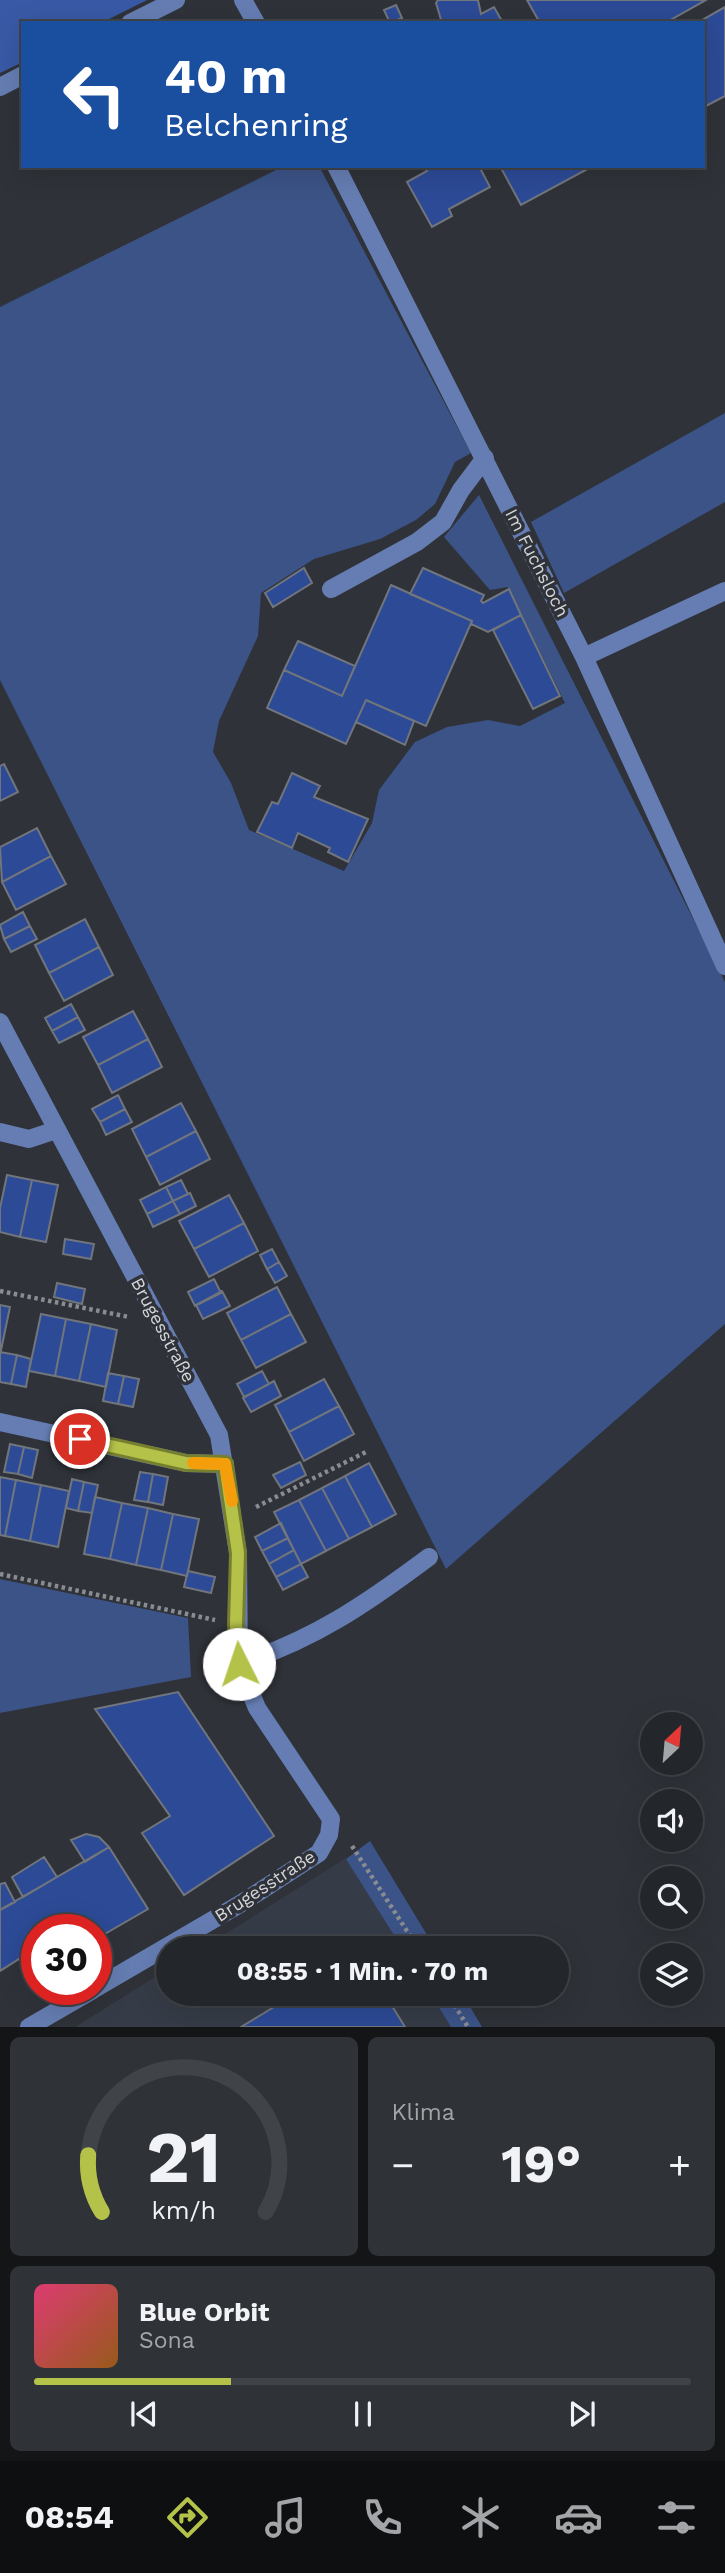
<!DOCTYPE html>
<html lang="de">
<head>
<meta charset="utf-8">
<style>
	:root { --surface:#23262a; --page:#2f3236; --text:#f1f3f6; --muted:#a3a5a8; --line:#404347; --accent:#b5c24a }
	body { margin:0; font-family:"Work Sans",sans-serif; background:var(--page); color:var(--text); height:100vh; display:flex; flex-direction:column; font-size:26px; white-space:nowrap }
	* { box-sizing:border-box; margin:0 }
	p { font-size:23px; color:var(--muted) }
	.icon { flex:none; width:38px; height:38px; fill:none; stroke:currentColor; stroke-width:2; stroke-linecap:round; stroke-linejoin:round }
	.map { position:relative; height:2027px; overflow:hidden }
	.details { display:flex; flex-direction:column; gap:10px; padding:10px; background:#131517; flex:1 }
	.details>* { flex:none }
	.banner { position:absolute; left:21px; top:21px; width:684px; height:147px; border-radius:0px; box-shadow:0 7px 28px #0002,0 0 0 2px var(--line); background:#1a4fa0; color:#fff; overflow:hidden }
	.needle { width:46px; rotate:26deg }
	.controls { position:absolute; left:640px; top:1712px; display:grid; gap:14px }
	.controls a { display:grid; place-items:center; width:63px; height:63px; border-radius:50%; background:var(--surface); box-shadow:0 7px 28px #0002,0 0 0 2px var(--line); font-size:35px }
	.speed { position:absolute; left:21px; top:1914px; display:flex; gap:14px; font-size:35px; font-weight:700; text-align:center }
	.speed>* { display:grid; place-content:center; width:91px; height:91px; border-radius:50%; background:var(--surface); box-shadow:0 7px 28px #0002,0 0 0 2px var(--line); line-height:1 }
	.speed .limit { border:10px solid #d22; background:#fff; color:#111 }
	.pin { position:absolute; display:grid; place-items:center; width:60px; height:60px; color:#fff; margin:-30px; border:4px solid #fff; border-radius:50%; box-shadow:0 2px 7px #0007 }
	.me { position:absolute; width:77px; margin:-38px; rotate:356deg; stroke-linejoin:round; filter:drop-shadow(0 0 5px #0008) }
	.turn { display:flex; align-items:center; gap:24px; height:147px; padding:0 28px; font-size:32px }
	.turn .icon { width:91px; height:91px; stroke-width:2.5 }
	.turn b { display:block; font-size:49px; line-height:60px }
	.big { font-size:52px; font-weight:700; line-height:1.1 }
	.details .card { flex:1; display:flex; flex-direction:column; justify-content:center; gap:10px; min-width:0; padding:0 24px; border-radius:10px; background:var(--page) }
	.details .dial { align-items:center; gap:0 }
	.dial svg { height:182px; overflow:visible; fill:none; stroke:var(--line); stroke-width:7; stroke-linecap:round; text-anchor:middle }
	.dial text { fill:var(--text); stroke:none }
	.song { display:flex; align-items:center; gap:21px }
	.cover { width:84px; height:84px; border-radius:10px; background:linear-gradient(135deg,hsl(340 70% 55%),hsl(30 70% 35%)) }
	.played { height:7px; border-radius:4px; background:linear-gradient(90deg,var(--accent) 30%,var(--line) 30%) }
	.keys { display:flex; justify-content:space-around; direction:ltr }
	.heat { display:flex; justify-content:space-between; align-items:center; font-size:38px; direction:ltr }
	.details .tiles { flex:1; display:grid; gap:10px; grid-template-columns:1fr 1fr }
	.card:last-child { grid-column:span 2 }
	.trip { position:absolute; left:156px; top:1936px; width:413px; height:70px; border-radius:35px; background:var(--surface); box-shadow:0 7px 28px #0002,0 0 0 2px var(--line); font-weight:700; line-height:70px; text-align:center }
	.menu { display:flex; height:112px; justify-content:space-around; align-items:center; background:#0e0f11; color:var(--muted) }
	.menu .icon { width:49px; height:49px }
	.menu .selected { color:var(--accent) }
	.menu b { font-size:32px; color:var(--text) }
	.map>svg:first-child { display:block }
</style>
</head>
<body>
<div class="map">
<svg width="725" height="2027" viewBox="0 0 725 2027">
	<rect width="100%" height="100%" fill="#2f3238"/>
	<!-- built -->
	<path fill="#363c47" d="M 346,1858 L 402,1948 L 203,1948 Z
		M 168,1969 L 168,1993 L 430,1993 L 451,2027 L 75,2027 Z"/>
	<!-- green -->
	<path fill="#3c5387" d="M 284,166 L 319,166 L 471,453 L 455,462 L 435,504 L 416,520 L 380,539 L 314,559 L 261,593 L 258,636 L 219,721 L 213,752 L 231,783 L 249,830 L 344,871 L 372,823 L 379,790 L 415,742 L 447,727 L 488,720 L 520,726 L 565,703 L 508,587 L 490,590 L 444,537 L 479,495 L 725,982 L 725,1324 L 446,1569 L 0,680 L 0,307 Z
		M 725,413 L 725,502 L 564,593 L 531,522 Z
		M 0,1579 L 188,1618 L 191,1677 L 0,1713 Z
		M 370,1841 L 435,1948 L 402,1948 L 346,1859 Z
		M 430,1993 L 462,1993 L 482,2027 L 451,2027 Z"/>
	<!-- forest -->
	<path fill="#3959a6" d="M 0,0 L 147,0 L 101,23 L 23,23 L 23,62 L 0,73 Z"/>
	<!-- building -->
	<path fill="#2c4a96" stroke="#71757c" stroke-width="2" d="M 438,0 L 478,0 L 481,14 L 494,7 L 503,23 L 442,23 L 436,3 Z
		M 527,0 L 706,0 L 665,23 L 540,23 Z
		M 396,5 L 402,18 L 390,23 L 384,10 Z
		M 725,7 L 725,96 L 704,107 L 704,23 L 697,23 Z
		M 425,166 L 479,166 L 490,187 L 449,209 L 452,216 L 432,227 L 407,182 L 427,171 Z
		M 500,166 L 593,166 L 521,205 Z
		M 304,568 L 312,583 L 273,607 L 265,593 Z
		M 423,568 L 484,595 L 481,601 L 483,603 L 509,589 L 521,615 L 488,632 L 471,624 L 472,621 L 410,594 Z
		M 391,585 L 472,621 L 426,726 L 366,700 L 346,744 L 267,708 L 284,670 L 342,696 Z
		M 521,615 L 560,696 L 533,709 L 493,630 Z
		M 298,641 L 355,666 L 342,696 L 284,670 Z
		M 366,700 L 414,721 L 405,745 L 356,722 Z
		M 4,764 L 18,792 L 0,801 L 0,766 Z
		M 292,773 L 320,786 L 314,797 L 368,819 L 348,862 L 328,852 L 330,848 L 298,833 L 292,848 L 257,832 L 272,802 L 278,804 Z
		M 37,828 L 51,856 L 2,882 L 0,847 Z
		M 51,856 L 66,884 L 16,910 L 2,882 Z
		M 23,912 L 30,926 L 4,939 L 0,925 Z
		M 85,919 L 99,947 L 49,973 L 35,945 Z
		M 30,926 L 37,939 L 11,952 L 4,939 Z
		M 99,947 L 113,975 L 64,1001 L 49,973 Z
		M 71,1004 L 78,1017 L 52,1031 L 45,1018 Z
		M 133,1011 L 148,1039 L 98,1065 L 83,1037 Z
		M 78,1017 L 85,1030 L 59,1043 L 52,1031 Z
		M 148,1039 L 162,1067 L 112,1093 L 98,1065 Z
		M 118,1095 L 125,1109 L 100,1122 L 92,1109 Z
		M 181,1103 L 196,1131 L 146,1157 L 132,1129 Z
		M 125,1109 L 132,1122 L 106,1135 L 100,1122 Z
		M 196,1131 L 210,1159 L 160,1185 L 146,1157 Z
		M 7,1175 L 32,1180 L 20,1237 L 0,1232 L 0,1208 Z
		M 32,1180 L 58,1185 L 46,1242 L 20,1237 Z
		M 181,1180 L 188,1194 L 173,1201 L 166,1187 Z
		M 166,1187 L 173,1201 L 147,1214 L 140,1200 Z
		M 190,1193 L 196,1206 L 180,1214 L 173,1201 Z
		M 229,1195 L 244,1223 L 194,1249 L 179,1221 Z
		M 173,1201 L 180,1214 L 153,1227 L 147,1214 Z
		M 244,1223 L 258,1251 L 209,1277 L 194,1249 Z
		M 65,1239 L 94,1244 L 91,1259 L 63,1254 Z
		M 272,1249 L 279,1262 L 267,1269 L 260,1255 Z
		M 279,1262 L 287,1276 L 275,1283 L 267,1269 Z
		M 214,1279 L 221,1293 L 195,1306 L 188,1292 Z
		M 57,1283 L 85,1289 L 82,1304 L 54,1297 Z
		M 277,1287 L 291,1314 L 241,1340 L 227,1313 Z
		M 222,1291 L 230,1306 L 203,1319 L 196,1305 Z
		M 0,1305 L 10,1307 L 0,1355 Z
		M 41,1314 L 66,1319 L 55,1376 L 29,1371 Z
		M 291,1314 L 306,1342 L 256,1368 L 241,1340 Z
		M 66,1319 L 91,1324 L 79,1381 L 55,1376 Z
		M 91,1324 L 117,1330 L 106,1387 L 79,1381 Z
		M 0,1352 L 17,1355 L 11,1384 L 0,1382 Z
		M 17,1355 L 31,1359 L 26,1387 L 11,1384 Z
		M 262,1371 L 269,1384 L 244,1397 L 237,1384 Z
		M 108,1373 L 124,1376 L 118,1404 L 103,1401 Z
		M 124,1376 L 139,1379 L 133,1407 L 118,1404 Z
		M 324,1379 L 339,1406 L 289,1432 L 275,1405 Z
		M 274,1381 L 281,1396 L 251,1412 L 243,1398 Z
		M 339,1406 L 354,1434 L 304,1461 L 289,1432 Z
		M 10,1444 L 24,1447 L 18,1474 L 4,1472 Z
		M 24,1447 L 38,1450 L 32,1478 L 18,1474 Z
		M 300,1462 L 306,1475 L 281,1488 L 273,1475 Z
		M 369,1463 L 396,1514 L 372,1527 L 345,1476 Z
		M 140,1472 L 153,1474 L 148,1502 L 134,1500 Z
		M 153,1474 L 168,1477 L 163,1505 L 148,1502 Z
		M 345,1476 L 372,1527 L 349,1539 L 322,1488 Z
		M 0,1477 L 16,1480 L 5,1536 L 0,1535 Z
		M 72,1479 L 84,1482 L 78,1511 L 66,1508 Z
		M 16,1480 L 41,1485 L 30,1541 L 5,1536 Z
		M 84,1482 L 98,1485 L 92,1513 L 78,1511 Z
		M 41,1485 L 69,1491 L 58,1547 L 30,1541 Z
		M 322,1488 L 349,1539 L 326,1551 L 299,1500 Z
		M 95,1497 L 122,1503 L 110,1559 L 84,1554 Z
		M 299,1500 L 326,1551 L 301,1564 L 274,1512 Z
		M 122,1503 L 148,1508 L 136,1565 L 110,1559 Z
		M 148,1508 L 173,1514 L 161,1570 L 136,1565 Z
		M 173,1514 L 199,1519 L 187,1576 L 161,1570 Z
		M 281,1523 L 288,1538 L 262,1551 L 255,1537 Z
		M 288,1538 L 294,1550 L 269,1564 L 262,1551 Z
		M 294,1550 L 301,1564 L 276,1577 L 269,1564 Z
		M 301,1564 L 308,1577 L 283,1590 L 276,1577 Z
		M 188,1571 L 215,1577 L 211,1593 L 184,1587 Z
		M 178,1692 L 274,1836 L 184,1895 L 142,1833 L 170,1816 L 95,1709 Z
		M 86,1834 L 99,1837 L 109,1847 L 85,1862 L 71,1840 Z
		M 109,1847 L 148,1909 L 96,1939 L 96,1930 L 37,1930 L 37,1973 L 27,1954 L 0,1971 L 0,1910 Z
		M 44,1857 L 57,1877 L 23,1897 L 12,1877 Z
		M 5,1883 L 15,1902 L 0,1910 L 0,1884 Z
		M 365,1935 L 373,1948 L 343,1948 Z
		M 297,1993 L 401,1993 L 389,2001 L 405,2027 L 241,2027 Z"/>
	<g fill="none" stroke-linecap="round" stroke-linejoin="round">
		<!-- path -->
		<path stroke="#898c90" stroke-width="4.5" stroke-dasharray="3.5 3.5" stroke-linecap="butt" d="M 0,1291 L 129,1317
			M 256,1507 L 368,1451
			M 0,1574 L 215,1620
			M 352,1846 L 418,1948
			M 447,1993 L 468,2027"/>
		<!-- minor -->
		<path stroke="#657db2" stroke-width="18" d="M 243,0 L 256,23
			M 130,23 L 176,0
			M 0,87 L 23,75
			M 336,166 L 584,657 L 725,966
			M 331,589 L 417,542 L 443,522 L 461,490 L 485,458
			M 584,657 L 725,591
			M 0,1022 L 219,1435 L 238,1553 L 239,1664 L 257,1708 L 331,1819 L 329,1835 L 319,1853 L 240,1904 L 96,1988
			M 0,1132 L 29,1139 L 56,1130
			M 0,1422 L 186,1463 L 225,1464
			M 239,1664 C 315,1639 366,1604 429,1557
			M 29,2027 L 93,1990"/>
	</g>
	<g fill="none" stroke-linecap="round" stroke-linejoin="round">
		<!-- route casing -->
		<g stroke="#767e30" stroke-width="18">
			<path id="route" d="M 80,1439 L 186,1463 L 225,1464 L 238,1553 L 236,1625 L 239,1664"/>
		</g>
		<!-- route -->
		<use href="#route" stroke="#b5c24a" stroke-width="12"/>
		<!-- slow -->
		<path stroke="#f59e0b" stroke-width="12" d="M 193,1463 L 225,1464 L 232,1501"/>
	</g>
	<g text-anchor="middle" stroke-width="7" stroke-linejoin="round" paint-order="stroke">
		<!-- street labels -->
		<g font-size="18" fill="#d3d5d8" stroke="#2f3238">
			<text transform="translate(537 563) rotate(63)" y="6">Im Fuchsloch</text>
			<text transform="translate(163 1330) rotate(62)" y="6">Brugesstraße</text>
			<text transform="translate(265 1886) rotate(-33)" y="6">Brugesstraße</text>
		</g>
	</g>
</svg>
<div class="controls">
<a><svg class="needle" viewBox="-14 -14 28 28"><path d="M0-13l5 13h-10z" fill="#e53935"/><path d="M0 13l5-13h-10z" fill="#a3a5a8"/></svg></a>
<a><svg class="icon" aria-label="sound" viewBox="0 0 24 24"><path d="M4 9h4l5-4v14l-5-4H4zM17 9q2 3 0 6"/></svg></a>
<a><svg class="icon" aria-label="search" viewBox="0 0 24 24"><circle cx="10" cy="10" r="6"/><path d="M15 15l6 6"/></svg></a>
<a><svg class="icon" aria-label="layers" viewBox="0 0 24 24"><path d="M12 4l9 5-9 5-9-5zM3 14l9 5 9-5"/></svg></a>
</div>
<div class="speed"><div class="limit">30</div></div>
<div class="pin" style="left:80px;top:1439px;background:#d93025"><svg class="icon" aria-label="arrive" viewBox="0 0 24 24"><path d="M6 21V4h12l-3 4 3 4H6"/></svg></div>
<svg class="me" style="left:239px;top:1664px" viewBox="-20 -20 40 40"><circle r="19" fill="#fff"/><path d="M0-13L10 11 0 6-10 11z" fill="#b5c24a"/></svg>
<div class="trip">08:55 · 1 Min. · 70 m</div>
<div class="banner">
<div class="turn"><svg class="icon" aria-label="left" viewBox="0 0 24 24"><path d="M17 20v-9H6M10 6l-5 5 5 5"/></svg><div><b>40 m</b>Belchenring</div></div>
</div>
</div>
<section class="details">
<div class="tiles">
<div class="card dial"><svg viewBox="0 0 100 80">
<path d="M14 69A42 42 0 1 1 86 69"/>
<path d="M14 69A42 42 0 0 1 8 44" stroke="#b5c24a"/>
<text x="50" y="56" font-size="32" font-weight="700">21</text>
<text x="50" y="72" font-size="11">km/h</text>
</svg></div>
<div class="card"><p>Klima</p>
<div class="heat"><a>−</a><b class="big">19°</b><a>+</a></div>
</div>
<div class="card">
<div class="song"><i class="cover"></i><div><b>Blue Orbit</b><p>Sona</p></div></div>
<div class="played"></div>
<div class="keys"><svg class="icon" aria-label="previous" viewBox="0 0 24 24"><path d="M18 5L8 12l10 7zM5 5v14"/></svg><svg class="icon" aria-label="pause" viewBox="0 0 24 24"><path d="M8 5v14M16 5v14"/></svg><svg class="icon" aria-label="next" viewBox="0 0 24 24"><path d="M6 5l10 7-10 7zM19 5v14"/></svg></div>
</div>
</div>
</section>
<nav class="menu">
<b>08:54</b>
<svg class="icon selected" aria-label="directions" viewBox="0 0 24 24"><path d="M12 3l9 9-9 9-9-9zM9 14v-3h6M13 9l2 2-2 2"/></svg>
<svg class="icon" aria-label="music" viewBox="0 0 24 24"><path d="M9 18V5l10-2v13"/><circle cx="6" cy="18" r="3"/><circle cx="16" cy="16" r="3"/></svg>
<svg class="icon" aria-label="phone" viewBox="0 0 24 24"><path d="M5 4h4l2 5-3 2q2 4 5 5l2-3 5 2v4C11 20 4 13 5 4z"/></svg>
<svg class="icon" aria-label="climate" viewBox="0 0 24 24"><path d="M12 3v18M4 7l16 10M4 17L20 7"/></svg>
<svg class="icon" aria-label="car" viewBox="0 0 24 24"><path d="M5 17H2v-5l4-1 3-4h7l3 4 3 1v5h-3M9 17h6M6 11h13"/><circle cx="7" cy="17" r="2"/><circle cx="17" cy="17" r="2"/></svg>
<svg class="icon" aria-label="filters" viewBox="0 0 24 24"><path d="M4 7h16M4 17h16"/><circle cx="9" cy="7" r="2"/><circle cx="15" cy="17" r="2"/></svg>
</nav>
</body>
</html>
